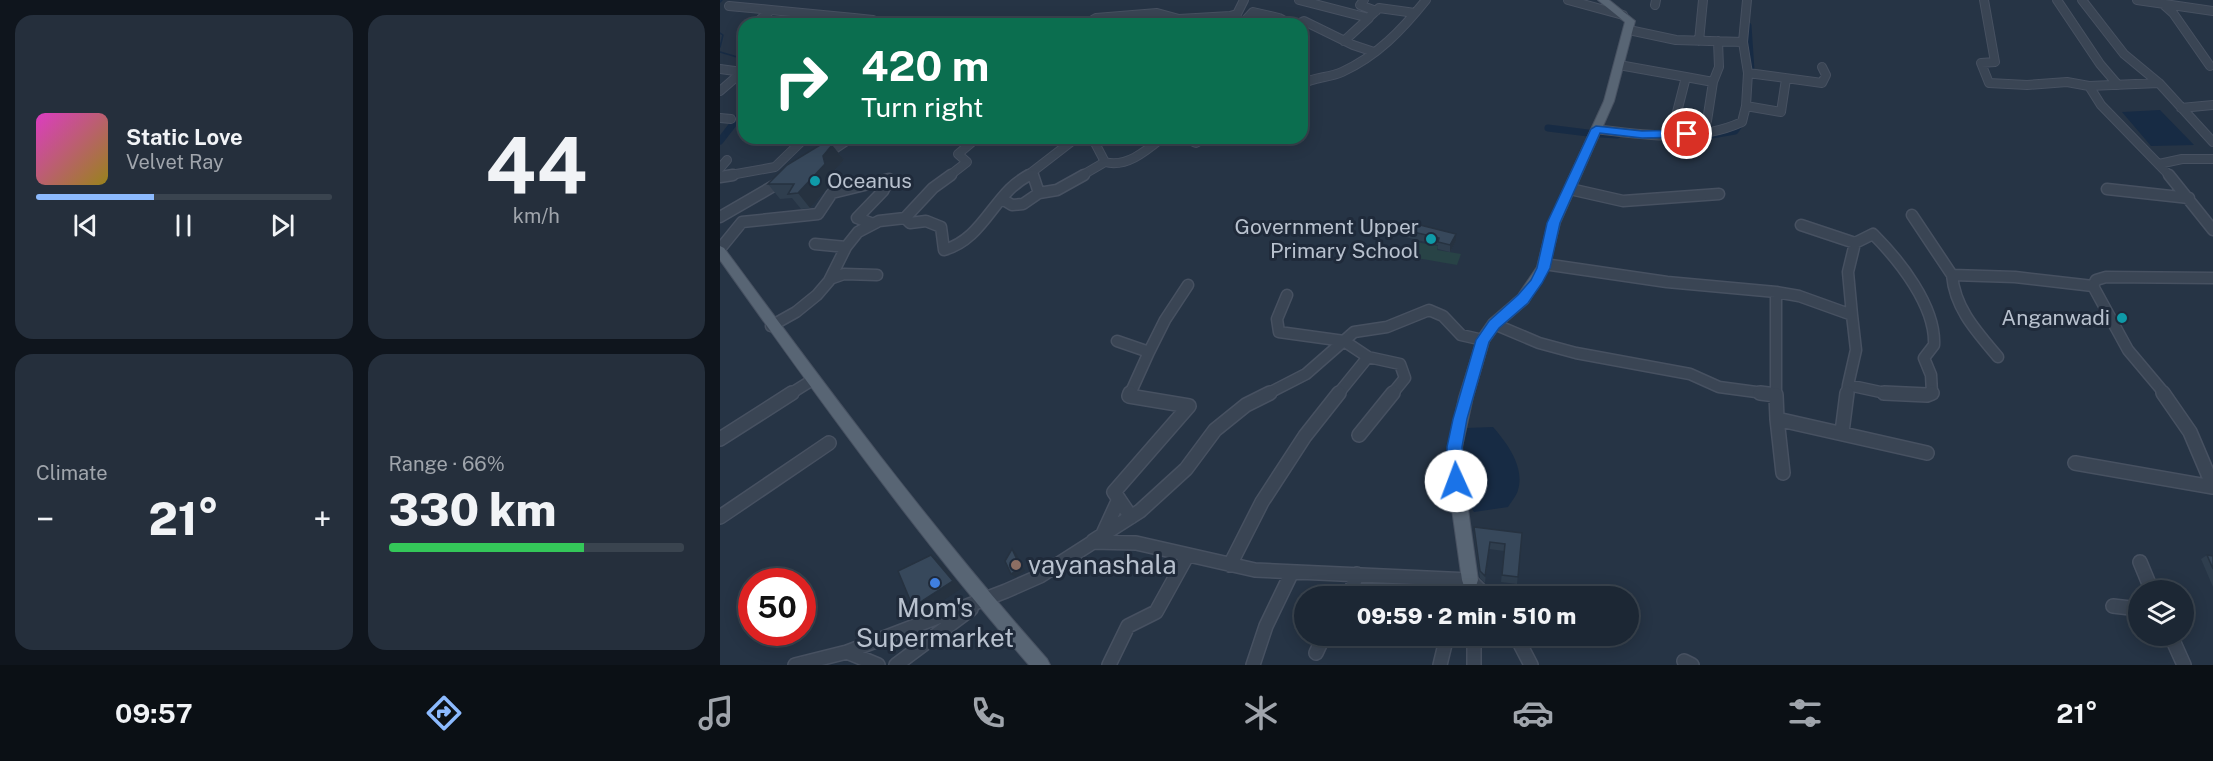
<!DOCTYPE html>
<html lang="en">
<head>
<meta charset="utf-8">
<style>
	:root { --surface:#1c2734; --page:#252f3c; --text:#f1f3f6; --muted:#a0a5ac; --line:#3a444f; --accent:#8cbafe }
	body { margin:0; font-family:"Public Sans",sans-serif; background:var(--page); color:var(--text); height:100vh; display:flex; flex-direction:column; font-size:22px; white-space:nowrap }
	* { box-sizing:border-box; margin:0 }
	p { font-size:20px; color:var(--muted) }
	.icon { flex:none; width:33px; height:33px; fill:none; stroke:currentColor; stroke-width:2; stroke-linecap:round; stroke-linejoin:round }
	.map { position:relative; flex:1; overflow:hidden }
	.details { display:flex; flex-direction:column; gap:15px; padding:15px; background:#0f151d; width:720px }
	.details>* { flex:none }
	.top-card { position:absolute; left:18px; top:18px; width:570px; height:126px; border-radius:18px; box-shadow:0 3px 15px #0003,0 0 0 2px var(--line); background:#0b6e4f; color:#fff; overflow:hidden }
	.controls { position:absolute; left:1408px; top:580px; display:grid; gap:12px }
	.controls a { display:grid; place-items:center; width:66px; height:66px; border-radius:50%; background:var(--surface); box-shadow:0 3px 15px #0003,0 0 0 2px var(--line); font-size:30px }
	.speed { position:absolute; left:18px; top:568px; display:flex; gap:12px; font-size:30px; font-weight:700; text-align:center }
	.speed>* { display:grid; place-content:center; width:78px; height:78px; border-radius:50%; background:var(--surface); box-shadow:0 3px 15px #0003,0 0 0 2px var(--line); line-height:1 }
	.speed .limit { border:9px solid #d22; background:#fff; color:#111 }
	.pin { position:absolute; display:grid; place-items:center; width:51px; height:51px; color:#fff; margin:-26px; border:3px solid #fff; border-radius:50%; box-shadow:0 2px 6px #0007 }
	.me { position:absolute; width:66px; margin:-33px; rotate:358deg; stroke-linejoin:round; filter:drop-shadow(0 0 4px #0008) }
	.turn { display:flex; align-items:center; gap:21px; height:126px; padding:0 24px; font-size:27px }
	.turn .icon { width:78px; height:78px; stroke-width:2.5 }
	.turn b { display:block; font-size:42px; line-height:51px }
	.big { font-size:45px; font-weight:800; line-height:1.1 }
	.details .widget { flex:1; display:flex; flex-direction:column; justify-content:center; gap:9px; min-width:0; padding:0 21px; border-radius:18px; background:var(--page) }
	.details .dial { align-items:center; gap:0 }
	.dial b { font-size:78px; line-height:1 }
	.song { display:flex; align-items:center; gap:18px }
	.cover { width:72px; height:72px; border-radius:9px; background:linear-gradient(135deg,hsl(310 70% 55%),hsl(50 70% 35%)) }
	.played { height:6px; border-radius:3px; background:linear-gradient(90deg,var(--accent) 40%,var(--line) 40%) }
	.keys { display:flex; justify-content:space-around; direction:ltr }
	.heat { display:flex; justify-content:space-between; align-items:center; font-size:33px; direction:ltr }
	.charge { height:9px; border-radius:4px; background:linear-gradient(90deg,#34c759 66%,var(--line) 0) }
	.details .tiles { flex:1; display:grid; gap:15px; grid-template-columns:repeat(2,1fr) }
	.trip { position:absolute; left:574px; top:586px; width:345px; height:60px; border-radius:30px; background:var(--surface); box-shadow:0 3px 15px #0003,0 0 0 2px var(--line); font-weight:800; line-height:60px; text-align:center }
	.dock { display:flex; height:96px; justify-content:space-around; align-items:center; background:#0b1015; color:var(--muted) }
	.dock .icon { width:42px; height:42px }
	.dock .current { color:var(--accent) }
	.dock b { font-size:27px; color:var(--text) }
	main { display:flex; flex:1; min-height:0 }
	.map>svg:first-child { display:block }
</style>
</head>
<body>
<main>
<section class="details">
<div class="tiles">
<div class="widget">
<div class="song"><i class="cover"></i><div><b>Static Love</b><p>Velvet Ray</p></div></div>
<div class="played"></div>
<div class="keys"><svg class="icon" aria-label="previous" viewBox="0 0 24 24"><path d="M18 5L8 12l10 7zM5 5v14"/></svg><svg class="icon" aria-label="pause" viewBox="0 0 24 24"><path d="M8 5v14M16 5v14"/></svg><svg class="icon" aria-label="next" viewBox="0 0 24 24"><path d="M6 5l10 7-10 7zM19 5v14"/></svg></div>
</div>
<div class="widget dial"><b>44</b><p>km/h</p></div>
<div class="widget"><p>Climate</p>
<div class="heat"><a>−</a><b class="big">21°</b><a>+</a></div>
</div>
<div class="widget"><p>Range · 66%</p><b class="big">330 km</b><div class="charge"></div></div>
</div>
</section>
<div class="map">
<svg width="1493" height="665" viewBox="0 0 1493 665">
	<rect width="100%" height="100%" fill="#263445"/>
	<!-- green -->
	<path fill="#284346" d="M 696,242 L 718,246 L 717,250 L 741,254 L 737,265 L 691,257 Z"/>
	<!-- water -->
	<path fill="#172b44" d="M 1440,110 L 1474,145 L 1431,146 L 1402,112 Z
		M 773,427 C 787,443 805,467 798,490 C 797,495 791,502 788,507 L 754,512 C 740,494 742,450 746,428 Z"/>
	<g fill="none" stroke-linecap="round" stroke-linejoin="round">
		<!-- stream -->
		<path stroke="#172b44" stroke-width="1.5" d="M 0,2 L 2,0
			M 0,33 L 3,35 L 0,47
			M 0,52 L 24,59"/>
		<!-- canal -->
		<path stroke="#172b44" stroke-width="7" d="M 1028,26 L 1031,70
			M 828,128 L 868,133
			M 881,134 L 897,135
			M 986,136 L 1015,131 L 1025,116
			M 0,141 L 24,110"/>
		<!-- minor-far2 casing -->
		<g stroke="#475161" stroke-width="10">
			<path id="minor-far2" d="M 579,0 L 649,18 L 624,41
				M 644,0 L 640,5 L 656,11
				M 848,0 L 903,15
				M 1264,0 L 1275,62 L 1261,63 L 1269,83 L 1307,85 L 1347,82 L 1369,86
				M 1337,0 L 1380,64 L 1398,85
				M 1362,0 L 1404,54 L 1439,83 L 1493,142
				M 1417,0 L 1493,11
				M 935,5 L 936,0
				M 1444,5 L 1453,13 L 1490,66
				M 9,6 L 51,10
				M 134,18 L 153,20
				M 648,18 L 659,8 L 695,13
				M 35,24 L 51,10 L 134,18 L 127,24
				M 366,24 L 376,18 L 437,13 L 459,19 L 510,16 L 517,14 L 524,0
				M 522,24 L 533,12 L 559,18 L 570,24
				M 578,24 L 584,21 L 633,45 L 654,52
				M 909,30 L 956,40 L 1023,42
				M 979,41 L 983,0
				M 899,65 L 966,77
				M 0,69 L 22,72 L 0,91
				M 1028,73 L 1102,83 L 1106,75 L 1102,67
				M 966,77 L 993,82 L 987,121 L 956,116 Z
				M 993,82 L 999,67 L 998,41
				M 1439,83 L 1369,86 L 1381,105 L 1450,176
				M 582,84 C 593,77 609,78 622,72 C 657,56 682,30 706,0
				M 1026,106 L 1061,112 L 1066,79
				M 1461,108 L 1493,105
				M 0,118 L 11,119
				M 876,129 C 924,135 976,143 1022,122 L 1026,106 L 1028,73 L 1023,42 L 1027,0
				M 465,138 L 476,143 L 485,138
				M 104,156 L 131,138
				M 385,162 C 406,168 426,151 442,138
				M 1439,164 L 1462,159 L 1493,159
				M 0,168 L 7,160
				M 312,172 L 356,138
				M 5,176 L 55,167 L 85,138
				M 229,176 L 247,162 L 238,154 L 257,138
				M 307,176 L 312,172 L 313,176
				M 361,176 L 385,162 L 375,143 L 385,138"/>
		</g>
		<!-- minor-far1 casing -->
		<g stroke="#475161" stroke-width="13">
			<path id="minor-far1" d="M 313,175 L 319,193
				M 1449,175 L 1493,230
				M 0,177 L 13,175
				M 850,189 L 903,201 L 999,194
				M 1387,189 L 1469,198
				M 282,199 L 292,205 L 303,204 L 319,193 L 337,190 L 364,175
				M 1192,215 L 1232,275
				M 0,217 L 62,181
				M 185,218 L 190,223 L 206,221 L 221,227 L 224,250 C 256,241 268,211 290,189 C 295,184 302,179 309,175
				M 1081,225 L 1135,243 L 1153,234 C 1179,260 1216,306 1214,345 L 1204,358 L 1211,375 L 1212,393 L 1209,394
				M 95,244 L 126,247
				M 0,249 L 22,222 L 98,214 L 112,193 L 169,179 L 163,191 L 137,218 L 151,223
				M 824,264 L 947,282 L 1056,292 L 1079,296 L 1132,315 L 1136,350 L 1128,385 L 1165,393 L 1191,394
				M 110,279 L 124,274 L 157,275
				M 1373,286 L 1376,280 L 1386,277 L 1493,278
				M 1056,292 L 1056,394
				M 567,295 L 557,319 L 559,332 L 624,341 L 648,357 L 618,394
				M 1132,315 L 1128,272 L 1135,243
				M 774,324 L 819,343 L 856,353 L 970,374 L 999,387 L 1051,394
				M 51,326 L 76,312 L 97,295 L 109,281 L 126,247 L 138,232 L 159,221 L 185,218 L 213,188 L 231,175
				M 397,341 L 429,352 L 410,394
				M 429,352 L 445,320 L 468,285
				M 648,357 L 680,364 L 685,378 L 672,394
				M 1278,357 C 1257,332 1235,309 1232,275 L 1295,277 L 1373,286 L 1408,350 L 1445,394
				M 70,394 L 94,379
				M 547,394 L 586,374 L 634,332 L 667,327 L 709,310 L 723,316 L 741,335 L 763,340
				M 1127,394 L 1128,385"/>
		</g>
		<!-- minor casing -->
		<g stroke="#475161" stroke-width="16">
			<path id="minor" d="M 410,393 L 409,396 L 469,406 L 394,492 L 411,517
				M 1040,393 L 1056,395 L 1057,419 L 1207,453
				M 1164,393 L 1207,395 L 1212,393
				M 1443,393 L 1470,432 L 1493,486
				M 1057,419 L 1063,473
				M 1122,432 L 1127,393
				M 639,435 L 673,393
				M 0,439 L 72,393
				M 1355,463 L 1493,487
				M 0,517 L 109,443
				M 382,536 L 399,499
				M 373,541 L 420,511 L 466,469 L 495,430 L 526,405 L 550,393
				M 1420,562 L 1432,591
				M 510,565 L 542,502 L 585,436 L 619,393
				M 750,580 L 752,597
				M 629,597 L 637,574
				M 1393,606 L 1419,609
				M 754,636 L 754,665
				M 796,636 L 811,665
				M 1451,636 L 1464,665
				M 127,652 L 158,665
				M 596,653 L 604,636
				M 964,661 L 972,665
				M 75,665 L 127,652 L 286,591 L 320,576 L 373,542 L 416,543 L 535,570 L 750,580 L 767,597
				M 176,665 L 251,609
				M 389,665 L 408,626 L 436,612 L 467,556
				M 533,665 L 546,626 L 572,572
				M 720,665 L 727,636"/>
		</g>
		<!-- major casing -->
		<g stroke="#475161" stroke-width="2">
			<path id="major" d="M 878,0 L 889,0 L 915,21 L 894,101 L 840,223 L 829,268 L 808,303 L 779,328 L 769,342 L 753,397 L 742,447 L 744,481 L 758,580 L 756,586 L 750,588 L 744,586 L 742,580 L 728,481 L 728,447 L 739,397 L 758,336 L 769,320 L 798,295 L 817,267 L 828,223 L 884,101 L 905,22 Z
				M 0,246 L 4,248 C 107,388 212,529 327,659 L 330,665 L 309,665 C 198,537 98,398 0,260 Z"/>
		</g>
		<!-- minor-far2 -->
		<use href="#minor-far2" stroke="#3a4554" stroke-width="8"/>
		<!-- minor-far1 -->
		<use href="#minor-far1" stroke="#3a4554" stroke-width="10"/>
		<!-- minor -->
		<use href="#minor" stroke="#3a4554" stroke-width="13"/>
		<!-- major -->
		<use href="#major" fill="#586574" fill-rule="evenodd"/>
	</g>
	<!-- wall -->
	<path fill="#2f3e4e" d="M 112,145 L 124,160 L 114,171 L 116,179 L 90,208 L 81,209 L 72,198 L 60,199 L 48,184 Z
		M 685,230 L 736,241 L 730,252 L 718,249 L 718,245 L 685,237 Z
		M 754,527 L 802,533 L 797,584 L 781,582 L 784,551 L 769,549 L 765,583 L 760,578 L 754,534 Z
		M 1487,555 L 1493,556 L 1493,587 L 1481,559 Z"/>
	<!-- shaded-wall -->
	<path fill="#263240" d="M 112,145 L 124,160 L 114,171 L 116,179 L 90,208 L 78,193 L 103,156 Z
		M 736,234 L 736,241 L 730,252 L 730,245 Z
		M 292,549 L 296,553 L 305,571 L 295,577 L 291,574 Z
		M 211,555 L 221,562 L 242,588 L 203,614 L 193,607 Z"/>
	<!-- building -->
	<path fill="#37485b" stroke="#263240" stroke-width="1.5" d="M 105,142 L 112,145 L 103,156 L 105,164 L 78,193 L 68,194 L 74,184 L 48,184 L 67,165 Z
		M 688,222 L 736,234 L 730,245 L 718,242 L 719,238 L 685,230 Z
		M 754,527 L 802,533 L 798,577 L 782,575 L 785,544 L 770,542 L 765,576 L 760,571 Z
		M 292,549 L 301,568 L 291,574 L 285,561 Z
		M 211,555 L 233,581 L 193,607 L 178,571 Z
		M 1487,555 L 1493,556 L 1493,569 Z"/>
	<!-- route -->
	<path fill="#1a73e8" stroke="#114b97" stroke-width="1.5" d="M 876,126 L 922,131 L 967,130 L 972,134 L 967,137 L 922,138 L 880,133 L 840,223 L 830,268 L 822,283 L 808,303 L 779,328 L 769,342 L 747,419 L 742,447 L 744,481 L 741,486 L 736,488 L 730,486 L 728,481 L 727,447 L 733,419 L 756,340 L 769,321 L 798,295 L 811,280 L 817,268 L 827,223 L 871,129 Z"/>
	<!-- markers -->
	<g fill="#0f9aa8" stroke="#1f2a3a" stroke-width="2">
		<circle cx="95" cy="181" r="6"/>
		<circle cx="711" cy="239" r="6"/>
		<circle cx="1402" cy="318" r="6"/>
	</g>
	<circle fill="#8d6e63" stroke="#1f2a3a" stroke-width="2" cx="296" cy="565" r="6"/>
	<circle fill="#3f7fe0" stroke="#1f2a3a" stroke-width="2" cx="215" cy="583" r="6"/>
	<g text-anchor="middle" stroke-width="6" stroke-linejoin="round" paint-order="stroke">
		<!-- poi labels -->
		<g font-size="21" fill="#b8c1ce" stroke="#1f2a3a" text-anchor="end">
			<text x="107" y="188" text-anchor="start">Oceanus</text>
			<text x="699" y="234">Government Upper<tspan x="699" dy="24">Primary School</tspan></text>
			<text x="1390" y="325">Anganwadi</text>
		</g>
		<!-- near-poi labels -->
		<g font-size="26" fill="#b8c1ce" stroke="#1f2a3a" text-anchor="start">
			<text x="308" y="574">vayanashala</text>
			<text x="215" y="617" text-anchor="middle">Mom's<tspan x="215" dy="30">Supermarket</tspan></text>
		</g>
	</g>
</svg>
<div class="controls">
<a><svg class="icon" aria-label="layers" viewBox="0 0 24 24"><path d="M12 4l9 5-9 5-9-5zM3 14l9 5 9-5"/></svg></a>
</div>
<div class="speed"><div class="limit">50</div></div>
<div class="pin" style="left:967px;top:134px;background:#d93025"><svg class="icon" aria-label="arrive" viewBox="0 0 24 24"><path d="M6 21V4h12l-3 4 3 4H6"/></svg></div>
<svg class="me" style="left:736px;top:481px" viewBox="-20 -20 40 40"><circle r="19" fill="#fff"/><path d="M0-13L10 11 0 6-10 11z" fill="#1a73e8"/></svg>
<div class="trip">09:59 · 2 min · 510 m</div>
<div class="top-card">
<div class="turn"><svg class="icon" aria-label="right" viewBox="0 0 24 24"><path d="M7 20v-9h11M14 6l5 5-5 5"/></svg><div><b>420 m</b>Turn right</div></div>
</div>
</div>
</main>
<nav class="dock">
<b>09:57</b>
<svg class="icon current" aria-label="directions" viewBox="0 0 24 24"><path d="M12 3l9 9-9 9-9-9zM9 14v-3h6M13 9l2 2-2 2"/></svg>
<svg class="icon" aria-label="music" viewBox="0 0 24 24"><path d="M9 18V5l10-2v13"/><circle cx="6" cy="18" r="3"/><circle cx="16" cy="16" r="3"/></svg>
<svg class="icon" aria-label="phone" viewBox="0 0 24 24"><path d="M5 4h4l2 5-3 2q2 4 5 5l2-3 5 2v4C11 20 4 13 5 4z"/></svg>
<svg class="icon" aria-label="climate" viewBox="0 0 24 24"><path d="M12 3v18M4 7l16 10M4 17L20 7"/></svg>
<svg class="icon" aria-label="car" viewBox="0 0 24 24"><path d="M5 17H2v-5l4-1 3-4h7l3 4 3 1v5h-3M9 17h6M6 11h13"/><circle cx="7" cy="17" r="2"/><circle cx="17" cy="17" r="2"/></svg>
<svg class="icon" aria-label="filters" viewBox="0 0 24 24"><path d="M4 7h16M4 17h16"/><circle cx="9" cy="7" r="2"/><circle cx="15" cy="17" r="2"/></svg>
<b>21°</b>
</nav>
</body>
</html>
